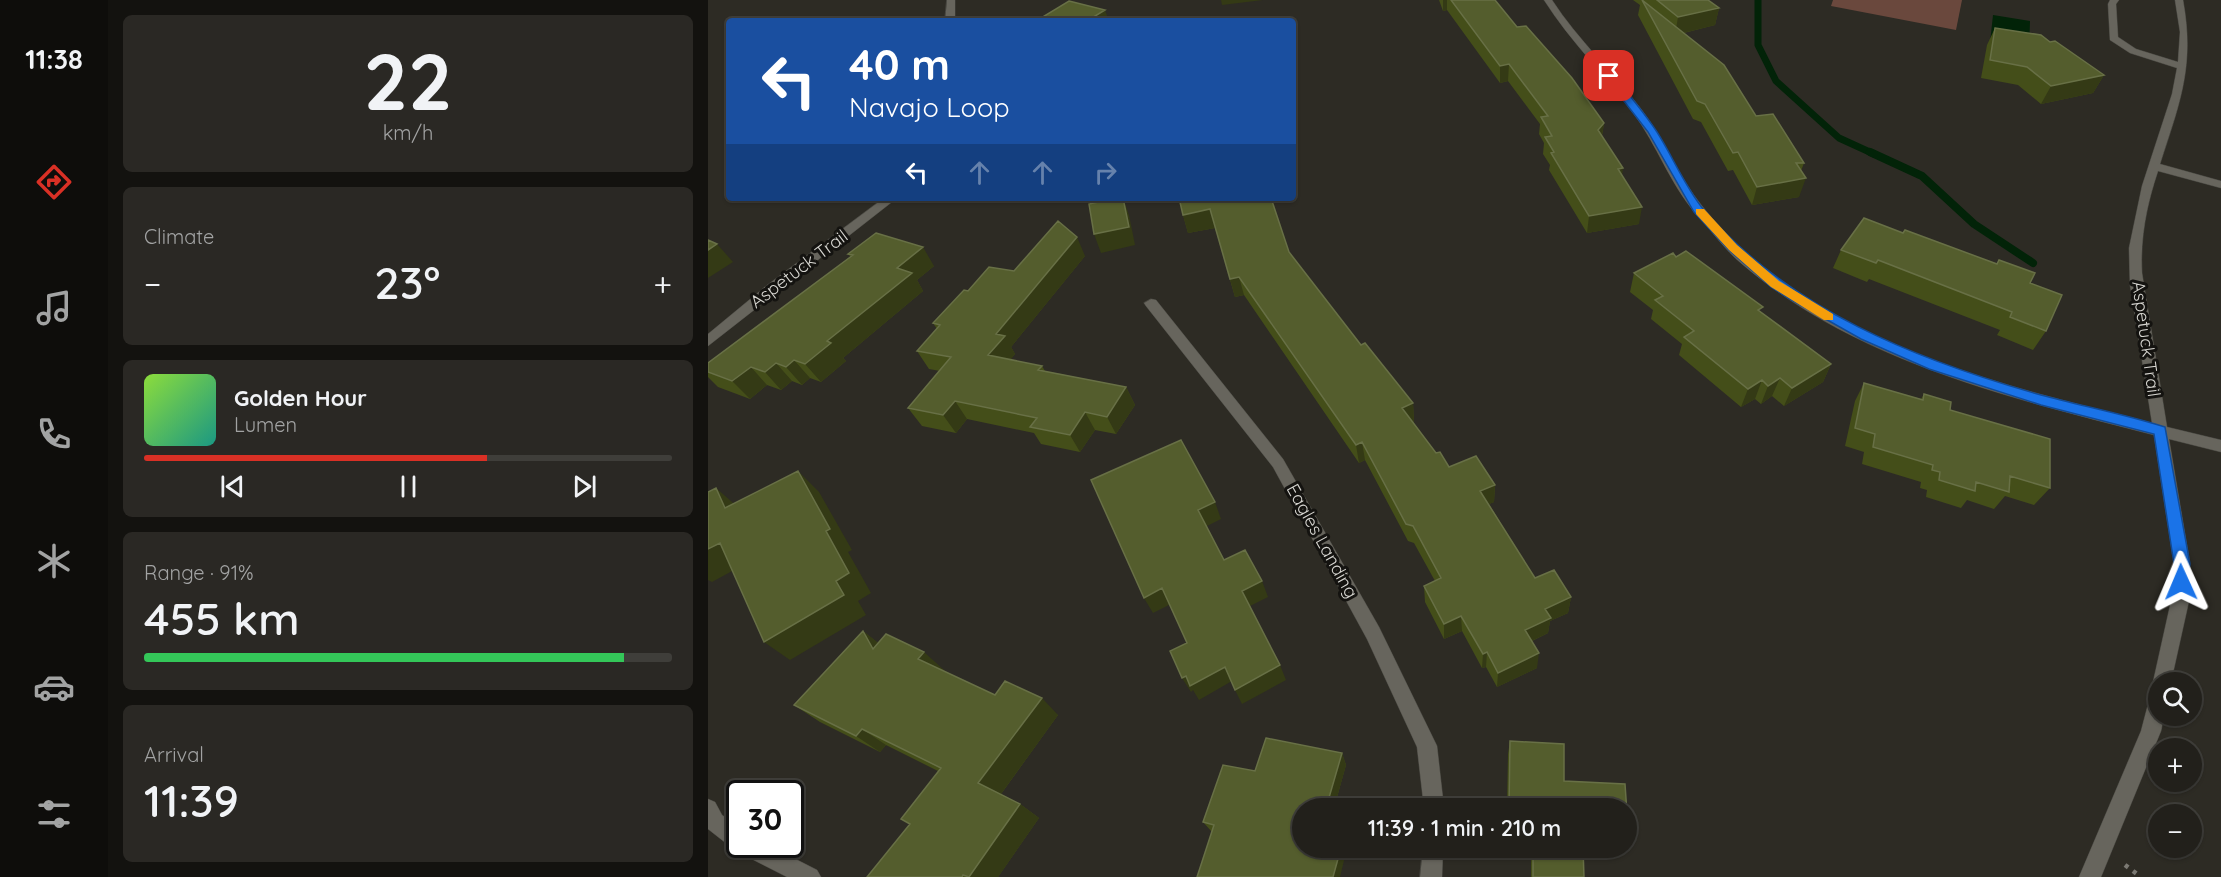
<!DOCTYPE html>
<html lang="en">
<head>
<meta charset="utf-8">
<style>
	:root { --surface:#22201b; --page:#2a2824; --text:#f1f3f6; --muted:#a2a3a3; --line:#3f3e3a; --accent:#d93025 }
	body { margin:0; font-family:Quicksand,sans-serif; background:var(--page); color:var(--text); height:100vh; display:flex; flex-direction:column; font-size:22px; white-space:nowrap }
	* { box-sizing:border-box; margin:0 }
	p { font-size:20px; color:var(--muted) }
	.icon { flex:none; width:33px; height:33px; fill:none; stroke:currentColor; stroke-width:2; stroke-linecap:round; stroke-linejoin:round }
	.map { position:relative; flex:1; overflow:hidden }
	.drawer { display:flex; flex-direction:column; gap:15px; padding:15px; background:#13120f; width:600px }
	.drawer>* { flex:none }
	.top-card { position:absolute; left:18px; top:18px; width:570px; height:183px; border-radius:6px; box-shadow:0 2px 4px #0004,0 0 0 2px var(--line); background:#1a4fa0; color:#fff; overflow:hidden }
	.controls { position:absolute; left:1440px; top:672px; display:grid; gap:12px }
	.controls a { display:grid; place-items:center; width:54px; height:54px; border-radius:50%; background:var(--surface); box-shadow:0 2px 4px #0004,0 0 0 2px var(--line); font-size:30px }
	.speed { position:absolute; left:18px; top:780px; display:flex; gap:12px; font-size:30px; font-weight:700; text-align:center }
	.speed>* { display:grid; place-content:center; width:78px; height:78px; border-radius:50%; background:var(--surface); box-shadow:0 2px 4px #0004,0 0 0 2px var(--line); line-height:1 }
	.speed .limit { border:3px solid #111; border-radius:9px; background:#fff; color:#111 }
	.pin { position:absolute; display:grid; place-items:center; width:51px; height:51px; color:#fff; margin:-26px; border-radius:12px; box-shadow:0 3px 9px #0006 }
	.me { position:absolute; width:66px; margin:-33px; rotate:359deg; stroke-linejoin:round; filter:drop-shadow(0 0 4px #0008) }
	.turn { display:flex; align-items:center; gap:21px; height:126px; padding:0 24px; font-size:27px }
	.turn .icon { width:78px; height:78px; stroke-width:2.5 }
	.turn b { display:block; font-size:42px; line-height:51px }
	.lanes { display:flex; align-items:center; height:57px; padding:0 24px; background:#0003; justify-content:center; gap:30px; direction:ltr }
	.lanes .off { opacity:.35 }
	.big { font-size:45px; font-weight:600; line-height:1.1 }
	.drawer .widget { flex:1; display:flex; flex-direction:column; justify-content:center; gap:9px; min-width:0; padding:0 21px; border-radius:9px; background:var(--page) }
	.drawer .dial { align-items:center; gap:0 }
	.dial b { font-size:78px; line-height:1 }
	.song { display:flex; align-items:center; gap:18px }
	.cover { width:72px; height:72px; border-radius:9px; background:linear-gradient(135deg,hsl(90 70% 55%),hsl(170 70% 35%)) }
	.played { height:6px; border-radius:3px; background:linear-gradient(90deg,var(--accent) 65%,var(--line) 65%) }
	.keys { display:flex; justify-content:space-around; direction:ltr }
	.heat { display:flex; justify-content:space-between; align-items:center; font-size:33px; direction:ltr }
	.charge { height:9px; border-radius:4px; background:linear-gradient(90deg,#34c759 91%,var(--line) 0) }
	.trip { position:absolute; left:584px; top:798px; width:345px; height:60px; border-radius:30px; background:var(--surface); box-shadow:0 2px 4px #0004,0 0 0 2px var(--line); font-weight:600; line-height:60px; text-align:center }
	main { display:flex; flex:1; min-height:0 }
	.tab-bar { display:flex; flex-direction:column; width:108px; justify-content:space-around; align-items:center; background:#0e0d0b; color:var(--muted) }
	.tab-bar .icon { width:42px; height:42px }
	.tab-bar .on { color:var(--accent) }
	.tab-bar b { font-size:27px; color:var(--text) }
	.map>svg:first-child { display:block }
</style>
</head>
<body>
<main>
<nav class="tab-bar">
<b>11:38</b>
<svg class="icon on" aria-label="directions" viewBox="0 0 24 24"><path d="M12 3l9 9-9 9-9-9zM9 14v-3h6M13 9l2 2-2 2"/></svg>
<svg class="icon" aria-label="music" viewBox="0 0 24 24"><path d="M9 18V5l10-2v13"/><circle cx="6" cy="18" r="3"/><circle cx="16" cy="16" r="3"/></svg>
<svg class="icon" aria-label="phone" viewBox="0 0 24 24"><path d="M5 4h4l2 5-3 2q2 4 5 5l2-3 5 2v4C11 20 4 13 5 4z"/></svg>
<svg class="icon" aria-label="climate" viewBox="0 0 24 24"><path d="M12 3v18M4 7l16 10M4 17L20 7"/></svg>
<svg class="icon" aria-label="car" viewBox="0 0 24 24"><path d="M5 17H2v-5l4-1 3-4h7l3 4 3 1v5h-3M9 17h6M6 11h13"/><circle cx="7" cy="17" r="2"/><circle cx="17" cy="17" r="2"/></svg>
<svg class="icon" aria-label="filters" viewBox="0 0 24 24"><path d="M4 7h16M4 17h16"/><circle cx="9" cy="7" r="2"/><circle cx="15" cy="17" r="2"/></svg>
</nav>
<section class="drawer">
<div class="widget dial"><b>22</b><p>km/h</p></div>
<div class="widget"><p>Climate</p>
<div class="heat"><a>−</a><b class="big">23°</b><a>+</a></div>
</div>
<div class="widget">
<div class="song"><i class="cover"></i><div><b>Golden Hour</b><p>Lumen</p></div></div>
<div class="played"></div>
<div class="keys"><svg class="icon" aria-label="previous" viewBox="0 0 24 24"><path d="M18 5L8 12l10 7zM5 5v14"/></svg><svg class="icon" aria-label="pause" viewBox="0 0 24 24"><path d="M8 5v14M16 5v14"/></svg><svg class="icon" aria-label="next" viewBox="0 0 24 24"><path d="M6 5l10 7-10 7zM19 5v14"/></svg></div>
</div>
<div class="widget"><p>Range · 91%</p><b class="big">455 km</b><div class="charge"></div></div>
<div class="widget"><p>Arrival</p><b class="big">11:39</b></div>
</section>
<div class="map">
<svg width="1513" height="877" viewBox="0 0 1513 877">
	<rect width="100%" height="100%" fill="#2d2b24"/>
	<!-- green -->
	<path fill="#6a483d" d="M 1125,0 L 1254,0 L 1248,30 L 1123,6 Z"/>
	<!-- water -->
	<path fill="#022308" d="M 1285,15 L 1322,21 L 1321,50 L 1282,43 Z"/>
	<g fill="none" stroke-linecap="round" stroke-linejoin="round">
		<!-- stream-far1 -->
		<path stroke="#022308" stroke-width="7" d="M 1050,0 L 1050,45 L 1068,81 L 1131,138 L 1166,154"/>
		<!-- stream -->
		<path stroke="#022308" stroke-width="8" d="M 1162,152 L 1214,176 L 1266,224 L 1325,263"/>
		<!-- minor casing -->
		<g stroke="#474640" stroke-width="1">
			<path id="minor" d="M 239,0 L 247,0 L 247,21 L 237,21 Z
				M 836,0 L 844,0 C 870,40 905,72 933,109 C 956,139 970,176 994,206 C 1102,341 1284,383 1444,423 L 1422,285 L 1421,248 L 1434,186 L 1464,94 L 1469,68 L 1422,53 L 1402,40 L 1400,4 L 1402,0 L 1411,0 L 1408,4 L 1410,37 L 1428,49 L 1470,62 L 1472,32 L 1467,0 L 1475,0 C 1487,66 1472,102 1452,164 L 1513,181 L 1513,188 L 1450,171 C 1439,204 1432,237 1434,273 L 1459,427 L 1513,440 L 1513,452 L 1461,439 L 1482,564 L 1481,601 L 1463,682 L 1450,682 L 1450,689 L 1445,682 L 1463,601 L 1466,564 L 1446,435 C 1303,398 1149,362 1034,264 C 1017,250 1003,230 988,214 C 962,184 949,145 926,114 C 897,75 862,41 836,0 Z
				M 176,198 L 189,198 L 0,346 L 0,334 L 58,286 Z
				M 443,299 L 448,300 L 575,459 L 671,627 L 729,746 L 736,808 L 716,808 L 709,747 L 659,639 L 565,467 L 438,306 L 436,303 Z
				M 1450,690 L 1450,716 L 1456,716 L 1453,731 L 1393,877 L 1371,877 L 1433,731 L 1443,693 Z
				M 0,799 L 7,802 L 14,815 L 32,828 L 32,844 L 58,844 L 109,870 L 113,877 L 79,877 L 28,851 L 0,829 Z
				M 715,848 L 735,848 L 734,877 L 712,877 Z"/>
		</g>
		<!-- path -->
		<path stroke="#7b7973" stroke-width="4.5" stroke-dasharray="4 6" stroke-linecap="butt" d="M 1417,865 L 1433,877"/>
		<!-- minor -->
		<use href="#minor" fill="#67655d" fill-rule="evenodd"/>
	</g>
	<!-- wall -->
	<path fill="#444e19" d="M 731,0 L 787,0 L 809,27 L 896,123 L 894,136 L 914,176 L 931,224 L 879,233 L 841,170 L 842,165 L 835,154 L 836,143 L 831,134 L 832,124 L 800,81 L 792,83 L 739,10 L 735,11 Z
		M 925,0 L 1001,0 L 1001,1 L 1011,8 L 1007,25 L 976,33 L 1048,116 L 1096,163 L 1093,171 L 1091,197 L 1044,205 L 1025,170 L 1020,171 L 993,122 L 985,119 L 930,15 L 932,5 Z
		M 1287,28 L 1342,42 L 1396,75 L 1385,93 L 1333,104 L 1310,85 L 1273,78 L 1279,45 Z
		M 475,215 L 581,252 L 653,345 L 705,403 L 706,421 L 705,422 L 728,453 L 741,467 L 787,485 L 786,502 L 781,504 L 827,578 L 863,597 L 860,613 L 842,621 L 840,633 L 824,641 L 829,668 L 789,687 L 778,667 L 774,668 L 754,631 L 736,639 L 717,602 L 716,586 L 727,581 L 706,543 L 700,541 L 657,460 L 651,463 L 536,295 L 527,297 L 507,228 L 480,233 Z
		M 1133,250 L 1322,283 L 1338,331 L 1325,350 L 1289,335 L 1292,330 L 1161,279 L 1159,282 L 1125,268 Z
		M 140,254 L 226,266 L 209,280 L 215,291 L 135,358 L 138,361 L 113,382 L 102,378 L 94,385 L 84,381 L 73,390 L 59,385 L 42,399 L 10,387 L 0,377 L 0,363 L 143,257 Z
		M 377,256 L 303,347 L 307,354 L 302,360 L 334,366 L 337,371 L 418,387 L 427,405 L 408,434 L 387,430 L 372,452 L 333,444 L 326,433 L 259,419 L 248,433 L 214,426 L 200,408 L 232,371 L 221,369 L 209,351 L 229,329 L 225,323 L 260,291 L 306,271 Z
		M 968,257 L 1053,312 L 1123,364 L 1115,382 L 1076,406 L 1064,396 L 1053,404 L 1047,399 L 1033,407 L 971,355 L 974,344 L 943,319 L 945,310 L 922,292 L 926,273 Z
		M 1156,383 L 1213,399 L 1216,394 L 1242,410 L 1342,488 L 1326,505 L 1297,496 L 1286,509 L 1259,500 L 1253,508 L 1218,497 L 1219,490 L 1212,488 L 1213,482 L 1154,464 L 1156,452 L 1137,446 L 1147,401 Z
		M 155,631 L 170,643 L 236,670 L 235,671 L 287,695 L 350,715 L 293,794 L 312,804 L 331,818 L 290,877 L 159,877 L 202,824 L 230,771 L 178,745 L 172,752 L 112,722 L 86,705 Z
		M 802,741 L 856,744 L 856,781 L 917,784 L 920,828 L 918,832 L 918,808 L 799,808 L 800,754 Z
		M 634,753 L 638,765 L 626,808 L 594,808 L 504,832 L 495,822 L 547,771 Z
		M 823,848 L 891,848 L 889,852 L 875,851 L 876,877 L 823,877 Z"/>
	<!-- shaded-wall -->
	<path fill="#343a15" d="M 513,0 L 555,0 L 514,5 Z
		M 735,0 L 739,0 L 739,10 L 735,11 Z
		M 994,0 L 1001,0 L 999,11 L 1011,8 L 1007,25 L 967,35 L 970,17 Z
		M 397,10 L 401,21 L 379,21 Z
		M 801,64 L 800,81 L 792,83 L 792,66 Z
		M 1396,75 L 1385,93 L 1333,104 L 1343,86 Z
		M 896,123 L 893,141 L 890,130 Z
		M 915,168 L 913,186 L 910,169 Z
		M 1098,178 L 1091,197 L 1044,205 L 1049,187 Z
		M 415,198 L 421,215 L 427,245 L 393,253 L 386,234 Z
		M 934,207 L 931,224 L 879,233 L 881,216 Z
		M 502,209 L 507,228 L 480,233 L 475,215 Z
		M 369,237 L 377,256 L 303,347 L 307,354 L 291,374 L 280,355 L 288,334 Z
		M 9,244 L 25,262 L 0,278 L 0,250 Z
		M 215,247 L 226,266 L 209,280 L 215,291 L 135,358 L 138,361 L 113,382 L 97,364 L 189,268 Z
		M 531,277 L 536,295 L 527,297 L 522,279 Z
		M 86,360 L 102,378 L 94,385 L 78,367 Z
		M 68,363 L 84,381 L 73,390 L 57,372 Z
		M 1123,364 L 1115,382 L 1076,406 L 1084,388 Z
		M 43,367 L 59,385 L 42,399 L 24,381 Z
		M 1072,378 L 1064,396 L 1053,404 L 1060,386 Z
		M 1054,380 L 1047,399 L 1033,407 L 1040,389 Z
		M 418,387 L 427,405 L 408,434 L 399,417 Z
		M 247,401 L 259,419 L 248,433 L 235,415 Z
		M 705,403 L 706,421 L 696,426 L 694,408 Z
		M 377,412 L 387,430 L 372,452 L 362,435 Z
		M 654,442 L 657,460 L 651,463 L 648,445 Z
		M 90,471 L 111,492 L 144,550 L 140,552 L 163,593 L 150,601 L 158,615 L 82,660 L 56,642 L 128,581 L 118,531 Z
		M 787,485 L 786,502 L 772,508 L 772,491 Z
		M 8,488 L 32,509 L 17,508 Z
		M 507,502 L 513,519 L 497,527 L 490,510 Z
		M 12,543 L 37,564 L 4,582 L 0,580 L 0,549 Z
		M 554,581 L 560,597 L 540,607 L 534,591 Z
		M 454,588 L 463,604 L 445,613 L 436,598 Z
		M 863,597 L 860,613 L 842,621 L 840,633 L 815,645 L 817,630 L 837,609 Z
		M 753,616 L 754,631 L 736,639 L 736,624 Z
		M 155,631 L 178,649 L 165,649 Z
		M 216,652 L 236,670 L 230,677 L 210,659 Z
		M 779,652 L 778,667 L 774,668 L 775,654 Z
		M 831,653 L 829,668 L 789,687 L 790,673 Z
		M 572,665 L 578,680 L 534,704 L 527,690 Z
		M 517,667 L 524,681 L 491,700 L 485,690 L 483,692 L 474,678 L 478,676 Z
		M 334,698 L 350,715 L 290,798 L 270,783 Z
		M 154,729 L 178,745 L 172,752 L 148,736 Z
		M 634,753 L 638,765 L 626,808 L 618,808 Z
		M 312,804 L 331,818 L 290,877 L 261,877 Z
		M 633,848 L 639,848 L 632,877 L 625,877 Z"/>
	<!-- building -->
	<path fill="#545d2d" stroke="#687046" stroke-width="1.5" d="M 743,0 L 787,0 L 809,27 L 818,26 L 864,78 L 896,123 L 890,130 L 915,168 L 910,169 L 934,207 L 881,216 L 843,153 L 846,152 L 837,137 L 844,136 L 833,117 L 840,116 L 801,64 L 792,66 Z
		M 934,0 L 1016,65 L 1048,116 L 1065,114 L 1096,163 L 1088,163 L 1098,178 L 1049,187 L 1030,152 L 1025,153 L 997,104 L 989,101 Z
		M 949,0 L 1000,0 L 1011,8 L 970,17 Z
		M 361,1 L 397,10 L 379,21 L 328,21 Z
		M 1287,28 L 1333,35 L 1342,42 L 1347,41 L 1396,75 L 1343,86 L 1319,67 L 1282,60 Z
		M 409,198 L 415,198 L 421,227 L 386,234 L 381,204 Z
		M 471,198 L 563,198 L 581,252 L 653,345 L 657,343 L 705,403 L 694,408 L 728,453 L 732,452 L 741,467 L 768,456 L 787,485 L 772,491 L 827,578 L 846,570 L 863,597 L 837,609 L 843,618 L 817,630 L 831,653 L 790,673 L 779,652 L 775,654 L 753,616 L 736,624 L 716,586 L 733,578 L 705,526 L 698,524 L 654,442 L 648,445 L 531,277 L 522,279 L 502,209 L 475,215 Z
		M 1156,218 L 1195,233 L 1197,230 L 1289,264 L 1291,260 L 1327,273 L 1322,283 L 1354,295 L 1338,331 L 1302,317 L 1304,312 L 1170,260 L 1168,263 L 1133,250 Z
		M 350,221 L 369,237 L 288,334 L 297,336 L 280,355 L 334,366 L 330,370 L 418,387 L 399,417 L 377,412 L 362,435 L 322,427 L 329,418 L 247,401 L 235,415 L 200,408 L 243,357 L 209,351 L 232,325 L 225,323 L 256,290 L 260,291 L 281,267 L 306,271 Z
		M 168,233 L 215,247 L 189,268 L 204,273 L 119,341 L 123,343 L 97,364 L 86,360 L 78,367 L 68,363 L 57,372 L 43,367 L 24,381 L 0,372 L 0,363 L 145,255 L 140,254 Z
		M 0,240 L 9,244 L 0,250 Z
		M 978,251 L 1055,307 L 1050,310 L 1123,364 L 1084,388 L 1072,378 L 1060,386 L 1054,380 L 1040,389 L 976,337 L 986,331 L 947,300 L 955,296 L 926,273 L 965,253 L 968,257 Z
		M 1156,383 L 1215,400 L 1216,394 L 1243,402 L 1242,410 L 1342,439 L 1342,488 L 1302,476 L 1301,492 L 1268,482 L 1267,491 L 1231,480 L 1232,472 L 1224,470 L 1225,465 L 1165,447 L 1167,434 L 1147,428 Z
		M 473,440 L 507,502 L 490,510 L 516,560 L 537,550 L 554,581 L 534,591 L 572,665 L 527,690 L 517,667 L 482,686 L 478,676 L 474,678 L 462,651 L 479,643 L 454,588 L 436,598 L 383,480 Z
		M 90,471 L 122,529 L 118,531 L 141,573 L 128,581 L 136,595 L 56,642 L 12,543 L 0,549 L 0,492 L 8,488 L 17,508 Z
		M 155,631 L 165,649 L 178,634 L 216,652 L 210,659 L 287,695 L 297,681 L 334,698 L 270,783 L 312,804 L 261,877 L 255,875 L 254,877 L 159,877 L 202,824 L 193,819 L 233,768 L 154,729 L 148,736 L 86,705 Z
		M 558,738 L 634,753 L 618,808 L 594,808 L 594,848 L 633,848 L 625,877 L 489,877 L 506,825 L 495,822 L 515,765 L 547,771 Z
		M 802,741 L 856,744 L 856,781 L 917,784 L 920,828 L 918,828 L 918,808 L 801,808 Z
		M 825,848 L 875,848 L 876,877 L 825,877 Z"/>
	<!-- route -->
	<path fill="#1a73e8" stroke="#114b97" stroke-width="1.5" d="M 898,74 L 905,74 C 919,93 936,112 949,132 C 965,157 977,187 996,210 C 1082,310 1209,360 1333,395 C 1374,406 1416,414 1457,427 L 1482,564 L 1478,587 L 1467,587 L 1466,564 L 1446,434 L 1333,405 L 1221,369 L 1153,339 L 1082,299 L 1063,287 L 1021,250 L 986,212 L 940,132 L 898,78 Z"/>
	<!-- slow -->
	<path fill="#f59e0b" d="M 988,209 L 996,209 L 1029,245 L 1071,281 L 1125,314 L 1125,320 L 1116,320 L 1063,287 L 1021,250 L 988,214 Z"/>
	<g text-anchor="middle" stroke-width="6" stroke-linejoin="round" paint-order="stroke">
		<!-- street labels -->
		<g font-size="18" fill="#d7d6d1" stroke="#141310">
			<text transform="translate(91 269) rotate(-37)" y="6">Aspetuck Trail</text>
			<text transform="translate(1438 339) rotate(82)" y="6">Aspetuck Trail</text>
			<text transform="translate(614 541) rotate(61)" y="6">Eagles Landing</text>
		</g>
	</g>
</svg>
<div class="controls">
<a><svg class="icon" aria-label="search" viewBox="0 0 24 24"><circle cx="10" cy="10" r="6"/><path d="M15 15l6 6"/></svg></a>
<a>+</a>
<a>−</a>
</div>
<div class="speed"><div class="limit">30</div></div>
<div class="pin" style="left:901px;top:76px;background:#d93025"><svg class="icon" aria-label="arrive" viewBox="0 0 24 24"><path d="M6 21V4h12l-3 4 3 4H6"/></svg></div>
<svg class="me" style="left:1473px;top:582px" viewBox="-20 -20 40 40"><path d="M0-17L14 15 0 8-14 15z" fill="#1a73e8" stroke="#fff" stroke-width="4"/></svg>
<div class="trip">11:39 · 1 min · 210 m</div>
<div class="top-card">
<div class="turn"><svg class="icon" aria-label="left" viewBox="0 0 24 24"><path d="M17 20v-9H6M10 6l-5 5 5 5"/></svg><div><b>40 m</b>Navajo Loop</div></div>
<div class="lanes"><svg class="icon" aria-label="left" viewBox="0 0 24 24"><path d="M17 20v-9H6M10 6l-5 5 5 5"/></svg><svg class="icon off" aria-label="ahead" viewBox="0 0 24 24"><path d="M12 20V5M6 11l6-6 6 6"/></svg><svg class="icon off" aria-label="ahead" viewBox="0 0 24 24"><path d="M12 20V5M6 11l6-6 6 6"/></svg><svg class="icon off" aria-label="right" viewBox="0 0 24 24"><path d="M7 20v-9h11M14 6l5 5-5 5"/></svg></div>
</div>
</div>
</main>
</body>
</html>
